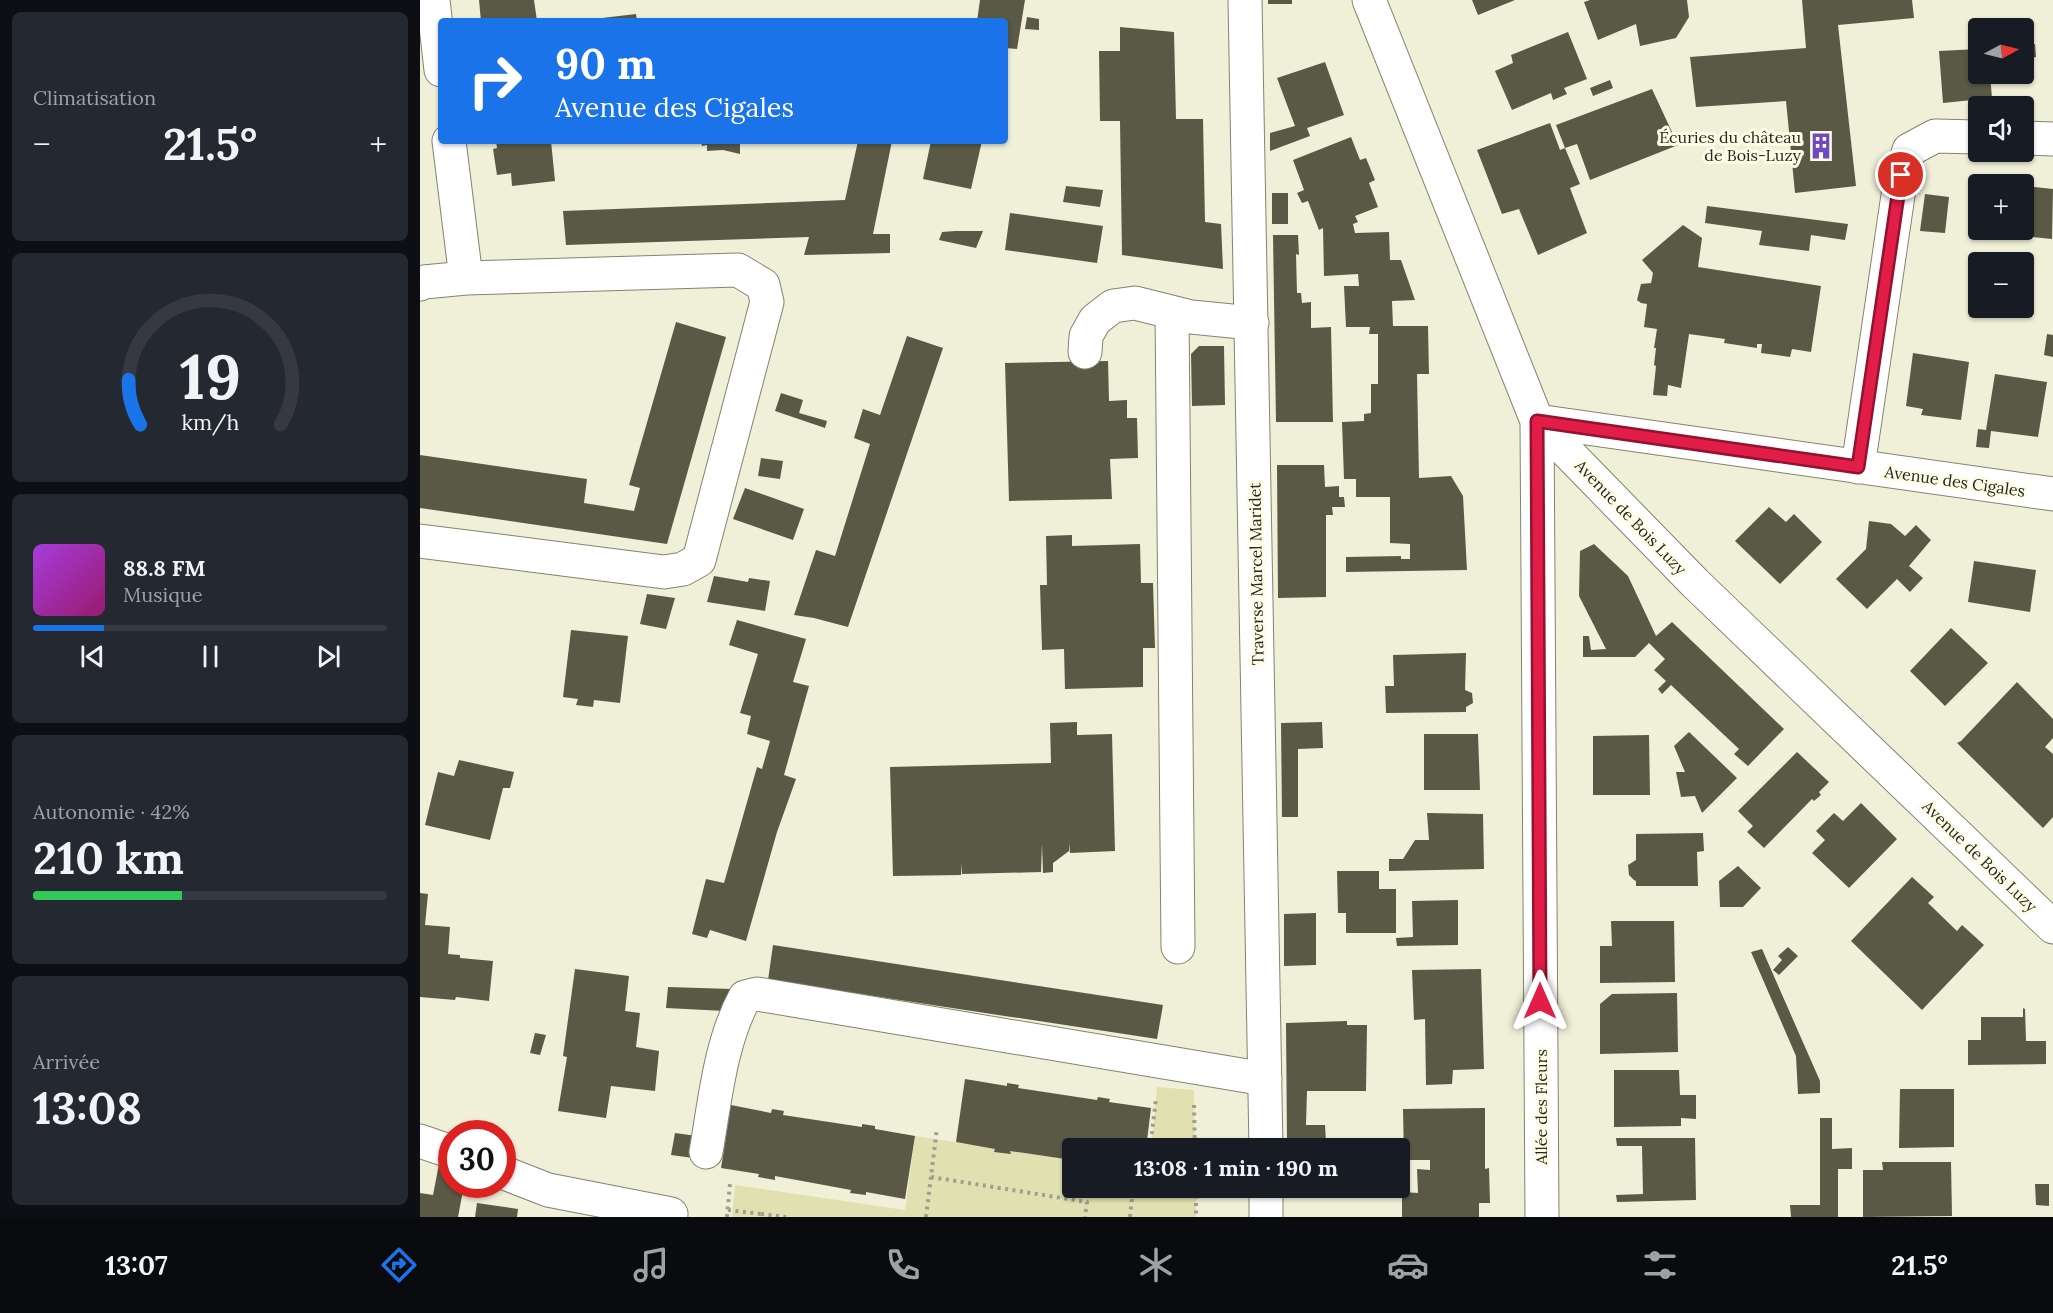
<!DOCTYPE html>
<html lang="fr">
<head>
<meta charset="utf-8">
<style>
	:root { --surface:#171b24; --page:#242831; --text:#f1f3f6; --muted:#9ea1a6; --line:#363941; --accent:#1a73e8 }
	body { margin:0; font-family:Lora,serif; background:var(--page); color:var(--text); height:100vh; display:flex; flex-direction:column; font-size:22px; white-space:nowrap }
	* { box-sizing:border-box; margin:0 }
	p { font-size:20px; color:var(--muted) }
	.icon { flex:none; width:33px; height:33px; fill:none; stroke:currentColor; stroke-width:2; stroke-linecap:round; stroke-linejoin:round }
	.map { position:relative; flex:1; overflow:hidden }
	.side { display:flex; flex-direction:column; gap:12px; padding:12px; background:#0d0f14; width:420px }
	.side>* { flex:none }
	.hud { position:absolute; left:18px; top:18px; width:570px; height:126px; border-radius:6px; box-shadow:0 2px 4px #0004; background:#1a73e8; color:#fff; overflow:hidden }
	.needle { width:39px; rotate:83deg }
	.tools { position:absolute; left:1548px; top:18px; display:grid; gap:12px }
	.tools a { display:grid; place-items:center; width:66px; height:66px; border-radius:6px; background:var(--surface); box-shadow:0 2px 4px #0004; font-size:30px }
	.speed { position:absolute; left:18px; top:1120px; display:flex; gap:12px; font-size:30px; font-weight:700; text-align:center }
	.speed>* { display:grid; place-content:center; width:78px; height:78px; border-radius:50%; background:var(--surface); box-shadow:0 2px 4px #0004; line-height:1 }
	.speed .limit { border:9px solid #d22; background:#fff; color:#111 }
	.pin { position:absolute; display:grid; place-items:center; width:51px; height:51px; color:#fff; margin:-26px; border:3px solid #fff; border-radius:50%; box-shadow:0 2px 6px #0007 }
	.me { position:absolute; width:66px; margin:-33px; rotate:0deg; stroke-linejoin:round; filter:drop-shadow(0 0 4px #0008) }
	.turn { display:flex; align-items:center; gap:21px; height:126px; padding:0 18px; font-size:27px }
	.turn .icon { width:78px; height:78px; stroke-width:2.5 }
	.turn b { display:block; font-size:42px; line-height:51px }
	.big { font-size:45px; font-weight:800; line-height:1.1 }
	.side .card { flex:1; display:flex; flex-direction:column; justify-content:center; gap:9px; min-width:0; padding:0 21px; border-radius:9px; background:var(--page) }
	.side .dial { align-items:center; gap:0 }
	.dial svg { height:156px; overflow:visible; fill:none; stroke:var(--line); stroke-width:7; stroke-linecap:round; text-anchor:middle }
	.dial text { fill:var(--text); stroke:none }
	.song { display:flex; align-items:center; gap:18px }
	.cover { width:72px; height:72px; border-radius:9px; background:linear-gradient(135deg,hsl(280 70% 55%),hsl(320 70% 35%)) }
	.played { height:6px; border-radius:3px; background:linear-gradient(90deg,var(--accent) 20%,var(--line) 20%) }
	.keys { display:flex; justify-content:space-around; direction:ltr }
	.heat { display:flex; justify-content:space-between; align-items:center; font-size:33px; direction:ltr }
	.charge { height:9px; border-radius:4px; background:linear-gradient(90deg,#34c759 42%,var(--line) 0) }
	.trip { position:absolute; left:642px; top:1138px; width:348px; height:60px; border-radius:6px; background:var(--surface); box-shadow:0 2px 4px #0004; font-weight:800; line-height:60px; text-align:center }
	.dock { display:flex; height:96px; justify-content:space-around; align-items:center; background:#090b0e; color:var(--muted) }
	.dock .icon { width:42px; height:42px }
	.dock .current { color:var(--accent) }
	.dock b { font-size:27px; color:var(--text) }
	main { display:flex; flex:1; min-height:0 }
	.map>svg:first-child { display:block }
</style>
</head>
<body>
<main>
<section class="side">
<div class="card"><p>Climatisation</p>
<div class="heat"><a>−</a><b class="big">21.5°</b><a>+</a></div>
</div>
<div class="card dial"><svg viewBox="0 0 100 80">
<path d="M14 69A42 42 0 1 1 86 69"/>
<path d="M14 69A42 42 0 0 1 8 46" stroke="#1a73e8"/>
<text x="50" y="56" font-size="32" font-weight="700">19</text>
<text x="50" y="72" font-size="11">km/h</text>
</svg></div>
<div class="card">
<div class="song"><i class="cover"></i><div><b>88.8 FM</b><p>Musique</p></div></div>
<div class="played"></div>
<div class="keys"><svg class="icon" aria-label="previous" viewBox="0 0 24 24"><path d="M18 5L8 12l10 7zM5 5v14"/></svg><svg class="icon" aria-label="pause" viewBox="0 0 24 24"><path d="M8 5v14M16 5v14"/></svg><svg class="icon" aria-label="next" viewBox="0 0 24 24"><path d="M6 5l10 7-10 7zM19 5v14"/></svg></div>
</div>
<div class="card"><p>Autonomie · 42%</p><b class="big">210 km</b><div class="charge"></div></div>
<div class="card"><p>Arrivée</p><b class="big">13:08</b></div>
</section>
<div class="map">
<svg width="1633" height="1217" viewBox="0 0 1633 1217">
	<rect width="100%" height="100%" fill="#f0f0d9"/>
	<!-- green -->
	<path fill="#e1e0b1" d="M 737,1087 L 774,1090 L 775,1149 L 729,1149 L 733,1132 Z
		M 495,1136 L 652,1160 L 652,1188 L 776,1188 L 776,1217 L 312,1217 L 315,1185 L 485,1210 Z"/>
	<!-- building -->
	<path fill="#595946" d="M 59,0 L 114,0 L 117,21 L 61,21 Z
		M 560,0 L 605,0 L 597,49 L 585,48 L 585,21 L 557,21 Z
		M 848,0 L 872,0 L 872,4 L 848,4 Z
		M 1052,0 L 1095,0 L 1058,15 Z
		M 1170,0 L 1267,0 L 1269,17 L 1256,38 L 1220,46 L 1216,24 L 1178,40 L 1164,2 Z
		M 1382,0 L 1492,0 L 1494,18 L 1418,25 L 1436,186 L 1375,193 L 1366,101 L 1276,107 L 1270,57 L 1386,48 Z
		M 216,14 L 217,21 L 182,21 L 182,18 Z
		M 607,17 L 619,19 L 619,30 L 605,29 Z
		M 700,27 L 754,32 L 756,119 L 783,119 L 785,222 L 801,224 L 803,269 L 702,255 L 700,121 L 680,121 L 679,51 L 700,51 Z
		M 1148,32 L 1167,79 L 1144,88 L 1147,94 L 1133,100 L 1131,93 L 1092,110 L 1075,71 L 1093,63 L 1091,55 Z
		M 1604,44 L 1615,44 L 1616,57 L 1604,60 Z
		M 1558,49 L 1558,74 L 1570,74 L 1572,98 L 1523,103 L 1519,51 Z
		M 905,62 L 924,115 L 887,128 L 890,136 L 850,151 L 850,133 L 875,126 L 857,78 Z
		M 1190,80 L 1193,88 L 1173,96 L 1170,88 Z
		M 1232,89 L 1258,145 L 1170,180 L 1157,144 L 1145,148 L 1136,125 Z
		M 1130,123 L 1140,150 L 1145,148 L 1160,184 L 1150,188 L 1167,233 L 1118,255 L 1099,209 L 1082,214 L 1057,150 Z
		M 931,137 L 940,160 L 946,158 L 955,180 L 949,183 L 958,207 L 935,216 L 938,222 L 933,224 L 935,233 L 969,232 L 970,260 L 981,260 L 995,300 L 972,301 L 973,326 L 1008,326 L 1009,374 L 997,374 L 999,478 L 1031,476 L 1043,496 L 1047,570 L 926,572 L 926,557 L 981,556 L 981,559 L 990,559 L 990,544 L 970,543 L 970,497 L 936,497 L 936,479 L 924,479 L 922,422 L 944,421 L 944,414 L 951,413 L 951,384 L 958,384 L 958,334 L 949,334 L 950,327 L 926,327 L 924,286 L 939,286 L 938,274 L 904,276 L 903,228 L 899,230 L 888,201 L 882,203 L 877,193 L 884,190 L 873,160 Z
		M 76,141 L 131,141 L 135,181 L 92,186 L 91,173 L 77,175 L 73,149 L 77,148 Z
		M 281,141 L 326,141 L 327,144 L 320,144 L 320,154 L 303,150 L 287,151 L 287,145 L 282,146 Z
		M 438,141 L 472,141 L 453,234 L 470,234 L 470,253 L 384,255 L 389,237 L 146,245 L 143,211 L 425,200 Z
		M 511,141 L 562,141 L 551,189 L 503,179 Z
		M 646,186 L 683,190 L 680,207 L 643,202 Z
		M 1604,186 L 1633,189 L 1632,239 L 1582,234 L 1583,230 L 1604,230 Z
		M 852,193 L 868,193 L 868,224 L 852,224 Z
		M 1505,194 L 1529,197 L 1525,233 L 1500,231 Z
		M 1287,206 L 1428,224 L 1425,240 L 1391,235 L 1389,251 L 1339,245 L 1342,231 L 1285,223 Z
		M 590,213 L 683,226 L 677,263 L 585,250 Z
		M 1263,225 L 1282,238 L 1278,267 L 1401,286 L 1391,352 L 1372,349 L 1370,357 L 1341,353 L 1342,344 L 1337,344 L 1337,348 L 1304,343 L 1305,339 L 1269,334 L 1261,388 L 1248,385 L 1247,396 L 1233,395 L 1236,366 L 1234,365 L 1236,348 L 1234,348 L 1237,329 L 1224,327 L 1227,304 L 1221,303 L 1217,300 L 1221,284 L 1231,283 L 1233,273 L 1222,260 Z
		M 535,231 L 563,231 L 556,248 L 519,240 L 522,232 Z
		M 853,235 L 878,235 L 879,255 L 876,254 L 877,293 L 881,293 L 882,303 L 891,302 L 891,328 L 911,327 L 913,422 L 856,422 Z
		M 256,322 L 306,337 L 247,544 L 0,508 L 0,455 L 167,479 L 164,503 L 214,511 L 220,488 L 209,485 Z
		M 1627,334 L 1633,335 L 1633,357 L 1624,355 Z
		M 487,336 L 523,348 L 428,627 L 394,618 L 374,615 L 396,550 L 415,556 L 450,444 L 434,438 L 443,409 L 460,415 Z
		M 779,346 L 804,346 L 805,405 L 772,406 L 771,354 Z
		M 1493,353 L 1549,362 L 1541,420 L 1501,415 L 1503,409 L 1486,406 Z
		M 688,361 L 689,401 L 707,400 L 707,418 L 717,418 L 718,458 L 690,459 L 692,499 L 589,501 L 585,363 Z
		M 1575,374 L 1627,382 L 1618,437 L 1571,431 L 1569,448 L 1556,447 L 1558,429 L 1566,430 Z
		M 361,393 L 383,400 L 379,413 L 407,421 L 405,428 L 355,411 Z
		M 341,458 L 363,461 L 360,479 L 338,476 Z
		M 857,465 L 904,465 L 905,487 L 919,486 L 919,497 L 924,497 L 925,507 L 912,507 L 913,515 L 906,515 L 906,597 L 858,598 Z
		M 325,488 L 384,509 L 373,540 L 313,519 Z
		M 1349,507 L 1366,522 L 1374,514 L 1402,542 L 1360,584 L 1315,541 Z
		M 1449,521 L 1471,524 L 1485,536 L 1496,525 L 1511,540 L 1489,566 L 1503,578 L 1490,592 L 1477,579 L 1447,609 L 1416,579 L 1446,549 Z
		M 652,535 L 652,546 L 720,544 L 721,583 L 733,583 L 735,648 L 723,648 L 723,687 L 645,689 L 644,649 L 622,650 L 620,585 L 627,585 L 626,536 Z
		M 1174,544 L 1208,576 L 1236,636 L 1252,622 L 1364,729 L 1328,766 L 1314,754 L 1319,749 L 1251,685 L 1242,694 L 1238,689 L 1246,681 L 1234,670 L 1245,659 L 1229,643 L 1215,657 L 1163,657 L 1163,636 L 1169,636 L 1171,650 L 1186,649 L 1159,596 L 1160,551 Z
		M 1554,561 L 1616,570 L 1610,612 L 1548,602 Z
		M 294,576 L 328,582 L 329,578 L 350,581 L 345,611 L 287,602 Z
		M 227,594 L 255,598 L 246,629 L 220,624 Z
		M 317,620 L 386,639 L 373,682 L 389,686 L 364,775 L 376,779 L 357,832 L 326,941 L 290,930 L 287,938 L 272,934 L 286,879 L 304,883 L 337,767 L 342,769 L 350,741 L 327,734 L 331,716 L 320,713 L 338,654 L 309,645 Z
		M 1531,628 L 1568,663 L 1525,706 L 1490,671 Z
		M 151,630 L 208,636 L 200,703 L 174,700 L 173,707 L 156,705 L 158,699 L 143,697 Z
		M 1046,653 L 1045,690 L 1052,693 L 1053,703 L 1046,707 L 1046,712 L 966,713 L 965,686 L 974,686 L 973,655 Z
		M 1597,682 L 1633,719 L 1633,738 L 1625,747 L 1633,754 L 1633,817 L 1623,828 L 1537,743 L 1541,741 Z
		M 657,722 L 657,735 L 692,734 L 695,851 L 650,853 L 649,843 L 649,851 L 633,863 L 633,872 L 623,873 L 622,844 L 621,872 L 542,874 L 542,863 L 541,875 L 473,876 L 470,767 L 631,763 L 630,723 Z
		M 902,722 L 903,748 L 878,749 L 878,817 L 862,817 L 861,723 Z
		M 1269,732 L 1317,778 L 1282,813 L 1275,796 L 1261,797 L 1256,772 L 1265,772 L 1254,746 Z
		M 1004,734 L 1058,734 L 1060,790 L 1004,790 Z
		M 1229,735 L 1230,795 L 1173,795 L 1173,736 Z
		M 1377,752 L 1409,782 L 1399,792 L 1401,795 L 1394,801 L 1392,799 L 1344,848 L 1327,832 L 1333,826 L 1318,811 Z
		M 39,760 L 94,772 L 90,788 L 83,788 L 70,840 L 5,825 L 18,772 L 34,776 Z
		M 1441,803 L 1477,839 L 1429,888 L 1392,853 L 1405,840 L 1396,831 L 1414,813 L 1423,821 Z
		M 1007,813 L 1063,814 L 1064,869 L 969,871 L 969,859 L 983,859 L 995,840 L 1009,840 Z
		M 1283,833 L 1284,851 L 1277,852 L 1278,886 L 1216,886 L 1216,881 L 1214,880 L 1209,875 L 1208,865 L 1216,860 L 1216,834 Z
		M 1318,866 L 1341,888 L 1323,907 L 1300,907 L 1299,881 Z
		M 917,871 L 959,871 L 959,889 L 976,889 L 976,933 L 926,933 L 926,913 L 918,913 Z
		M 1492,877 L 1514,897 L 1508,903 L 1537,931 L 1542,925 L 1564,945 L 1502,1010 L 1431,941 Z
		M 0,893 L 8,894 L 5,925 L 30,927 L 28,954 L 40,955 L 40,958 L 73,961 L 69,1001 L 36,997 L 35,1000 L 0,997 Z
		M 1038,900 L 1038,945 L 977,946 L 976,938 L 993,937 L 992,901 Z
		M 896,913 L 896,965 L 864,966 L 864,914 Z
		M 1191,921 L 1254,921 L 1255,982 L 1180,983 L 1180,946 L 1192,946 Z
		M 353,945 L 743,1005 L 737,1039 L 348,980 Z
		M 1368,947 L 1378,956 L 1359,975 L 1353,970 L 1362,960 L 1358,956 Z
		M 1342,949 L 1400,1081 L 1400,1093 L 1378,1094 L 1376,1056 L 1331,952 Z
		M 155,969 L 209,976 L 205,1011 L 220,1013 L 216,1047 L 239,1051 L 235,1091 L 191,1086 L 186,1118 L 138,1111 L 147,1057 L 143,1056 Z
		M 1061,969 L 1064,1069 L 1033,1070 L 1032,1084 L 1006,1085 L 1005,1019 L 994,1020 L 992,970 Z
		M 248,987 L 312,989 L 305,1011 L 246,1008 Z
		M 1257,993 L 1258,1052 L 1180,1054 L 1180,1004 L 1192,994 Z
		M 1603,1008 L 1605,1009 L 1606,1041 L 1626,1041 L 1626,1064 L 1548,1065 L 1548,1040 L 1561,1040 L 1561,1017 L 1603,1017 Z
		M 927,1021 L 927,1025 L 947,1025 L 946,1091 L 887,1091 L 886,1125 L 905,1125 L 906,1142 L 867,1142 L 866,1023 Z
		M 115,1033 L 126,1035 L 120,1055 L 110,1053 Z
		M 1194,1070 L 1259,1070 L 1260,1095 L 1276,1095 L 1276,1119 L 1261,1118 L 1261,1126 L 1194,1127 Z
		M 545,1079 L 587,1086 L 587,1083 L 599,1085 L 598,1088 L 677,1100 L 678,1097 L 690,1099 L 689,1102 L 731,1108 L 726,1149 L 652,1149 L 652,1160 L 590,1151 L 591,1154 L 574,1152 L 575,1149 L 536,1142 Z
		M 1480,1089 L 1534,1089 L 1534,1147 L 1479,1148 Z
		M 311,1105 L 351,1113 L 352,1109 L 364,1111 L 363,1115 L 442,1127 L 442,1124 L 455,1126 L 455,1129 L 495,1136 L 485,1199 L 446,1192 L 446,1195 L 430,1193 L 431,1190 L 355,1176 L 355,1180 L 338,1177 L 339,1174 L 301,1168 Z
		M 1065,1108 L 1065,1169 L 1069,1168 L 1070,1203 L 1059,1203 L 1059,1217 L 982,1217 L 982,1192 L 998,1193 L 997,1169 L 1010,1170 L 1010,1160 L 984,1160 L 983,1109 Z
		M 1400,1118 L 1412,1118 L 1412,1149 L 1432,1148 L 1432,1169 L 1418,1169 L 1418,1217 L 1371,1217 L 1370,1205 L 1400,1205 Z
		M 255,1133 L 277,1136 L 273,1158 L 251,1155 Z
		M 1196,1138 L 1275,1138 L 1276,1200 L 1197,1202 L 1196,1195 L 1223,1194 L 1222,1146 L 1197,1146 Z
		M 20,1159 L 32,1163 L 32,1185 L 44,1185 L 38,1217 L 0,1217 L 0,1193 L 13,1195 Z
		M 1462,1162 L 1531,1162 L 1532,1216 L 1443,1217 L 1443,1170 L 1463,1170 Z
		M 1615,1184 L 1629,1184 L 1629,1206 L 1616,1205 Z
		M 57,1203 L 98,1209 L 97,1217 L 55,1217 Z"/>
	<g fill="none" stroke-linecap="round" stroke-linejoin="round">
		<!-- minor casing -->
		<g stroke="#83836f" stroke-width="35">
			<path id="minor" d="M 13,0 L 21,70
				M 825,0 L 846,1149
				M 949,0 L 1117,421 L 1275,583 L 1633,927
				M 1604,138 L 1633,139
				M 29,141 L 46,278
				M 0,284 L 4,282 L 46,278 L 318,270 L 343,285 L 347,302 L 279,560 L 263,569 L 244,572 L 0,541
				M 752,313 L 758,947
				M 665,352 L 666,336 L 675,320 L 693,306 L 715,303 L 771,317 L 832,323
				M 1438,467 L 1481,175 L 1489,150 L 1515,136 L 1558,137
				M 0,1141 L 32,1152
				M 286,1152 C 295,1101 300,1043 325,997 L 337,994 L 845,1079
				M 82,1172 L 128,1190 L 251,1214
				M 846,1188 L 846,1217
				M 1122,1217 L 1117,421 L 1633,494"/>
		</g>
		<!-- path -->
		<path stroke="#9f9f8e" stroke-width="4" stroke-dasharray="3 4.5" stroke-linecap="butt" d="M 774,1105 L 775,1149
			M 730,1149 L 736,1099
			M 511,1177 L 667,1202 L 665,1217
			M 776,1188 L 776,1217
			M 308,1210 L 341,1214 L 341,1217
			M 341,1214 L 366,1217
			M 307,1217 L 310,1184 L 308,1183
			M 506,1217 L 517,1128
			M 710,1217 L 713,1188"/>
		<!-- minor -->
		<use href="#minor" stroke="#fff" stroke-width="33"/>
	</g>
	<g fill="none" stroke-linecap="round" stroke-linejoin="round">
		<!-- route casing -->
		<g stroke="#92132f" stroke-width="15">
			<path id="route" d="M 1120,1001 L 1117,421 L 1438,467 L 1481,175"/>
		</g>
		<!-- route -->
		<use href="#route" stroke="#e11d48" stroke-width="10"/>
	</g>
	<!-- icons -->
	<defs>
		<g id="building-bare" transform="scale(2.07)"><path d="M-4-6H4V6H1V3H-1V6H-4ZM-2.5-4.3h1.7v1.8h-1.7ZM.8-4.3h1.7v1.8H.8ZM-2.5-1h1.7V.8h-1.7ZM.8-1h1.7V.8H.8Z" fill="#7048c0" stroke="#fdfde7" stroke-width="2.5" paint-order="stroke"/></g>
	</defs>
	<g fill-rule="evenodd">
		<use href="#building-bare" x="1401" y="146"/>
	</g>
	<g text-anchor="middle" stroke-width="6" stroke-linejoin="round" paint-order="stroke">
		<!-- poi labels -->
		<g font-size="16" fill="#26261e" stroke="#fdfde7" text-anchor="end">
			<text x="1381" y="143">Écuries du château<tspan x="1381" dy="18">de Bois-Luzy</tspan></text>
		</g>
		<!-- street labels -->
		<g font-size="16" fill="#26261e" stroke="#fdfde7">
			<text transform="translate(1535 481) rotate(8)" y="6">Avenue des Cigales</text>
			<text transform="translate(1211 517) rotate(46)" y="6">Avenue de Bois Luzy</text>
			<text transform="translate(836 574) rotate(-91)" y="6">Traverse Marcel Maridet</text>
			<text transform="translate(1560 856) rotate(44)" y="6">Avenue de Bois Luzy</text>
			<text transform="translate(1121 1107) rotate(-90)" y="6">Allée des Fleurs</text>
		</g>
	</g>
</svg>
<div class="tools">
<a><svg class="needle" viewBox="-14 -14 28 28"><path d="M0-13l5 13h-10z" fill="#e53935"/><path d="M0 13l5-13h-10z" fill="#9ea1a6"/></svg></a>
<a><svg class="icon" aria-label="sound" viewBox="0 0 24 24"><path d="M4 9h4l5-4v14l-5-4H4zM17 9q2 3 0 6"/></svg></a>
<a>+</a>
<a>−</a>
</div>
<div class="speed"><div class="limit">30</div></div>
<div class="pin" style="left:1481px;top:175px;background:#d93025"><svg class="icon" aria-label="arrive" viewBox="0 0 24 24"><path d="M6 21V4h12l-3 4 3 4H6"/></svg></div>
<svg class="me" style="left:1120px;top:1001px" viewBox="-20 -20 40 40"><path d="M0-17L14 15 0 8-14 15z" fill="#e11d48" stroke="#fff" stroke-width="4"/></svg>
<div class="trip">13:08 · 1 min · 190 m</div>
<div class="hud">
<div class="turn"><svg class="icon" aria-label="right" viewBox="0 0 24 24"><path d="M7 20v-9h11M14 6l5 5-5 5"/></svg><div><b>90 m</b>Avenue des Cigales</div></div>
</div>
</div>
</main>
<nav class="dock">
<b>13:07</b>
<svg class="icon current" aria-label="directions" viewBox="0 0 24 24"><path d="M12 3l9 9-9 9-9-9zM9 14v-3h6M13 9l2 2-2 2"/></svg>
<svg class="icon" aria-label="music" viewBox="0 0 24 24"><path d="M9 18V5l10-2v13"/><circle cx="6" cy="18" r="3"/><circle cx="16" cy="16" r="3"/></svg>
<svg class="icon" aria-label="phone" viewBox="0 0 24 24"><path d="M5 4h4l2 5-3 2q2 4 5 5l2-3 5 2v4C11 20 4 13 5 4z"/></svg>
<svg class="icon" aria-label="climate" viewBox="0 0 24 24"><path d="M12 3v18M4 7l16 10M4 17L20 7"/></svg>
<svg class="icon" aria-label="car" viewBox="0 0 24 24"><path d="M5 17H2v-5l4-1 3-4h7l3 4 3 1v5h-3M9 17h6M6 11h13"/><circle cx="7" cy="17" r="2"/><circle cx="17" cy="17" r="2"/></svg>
<svg class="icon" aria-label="filters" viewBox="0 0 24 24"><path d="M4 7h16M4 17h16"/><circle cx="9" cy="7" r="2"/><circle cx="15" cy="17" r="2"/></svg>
<b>21.5°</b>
</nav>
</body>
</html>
